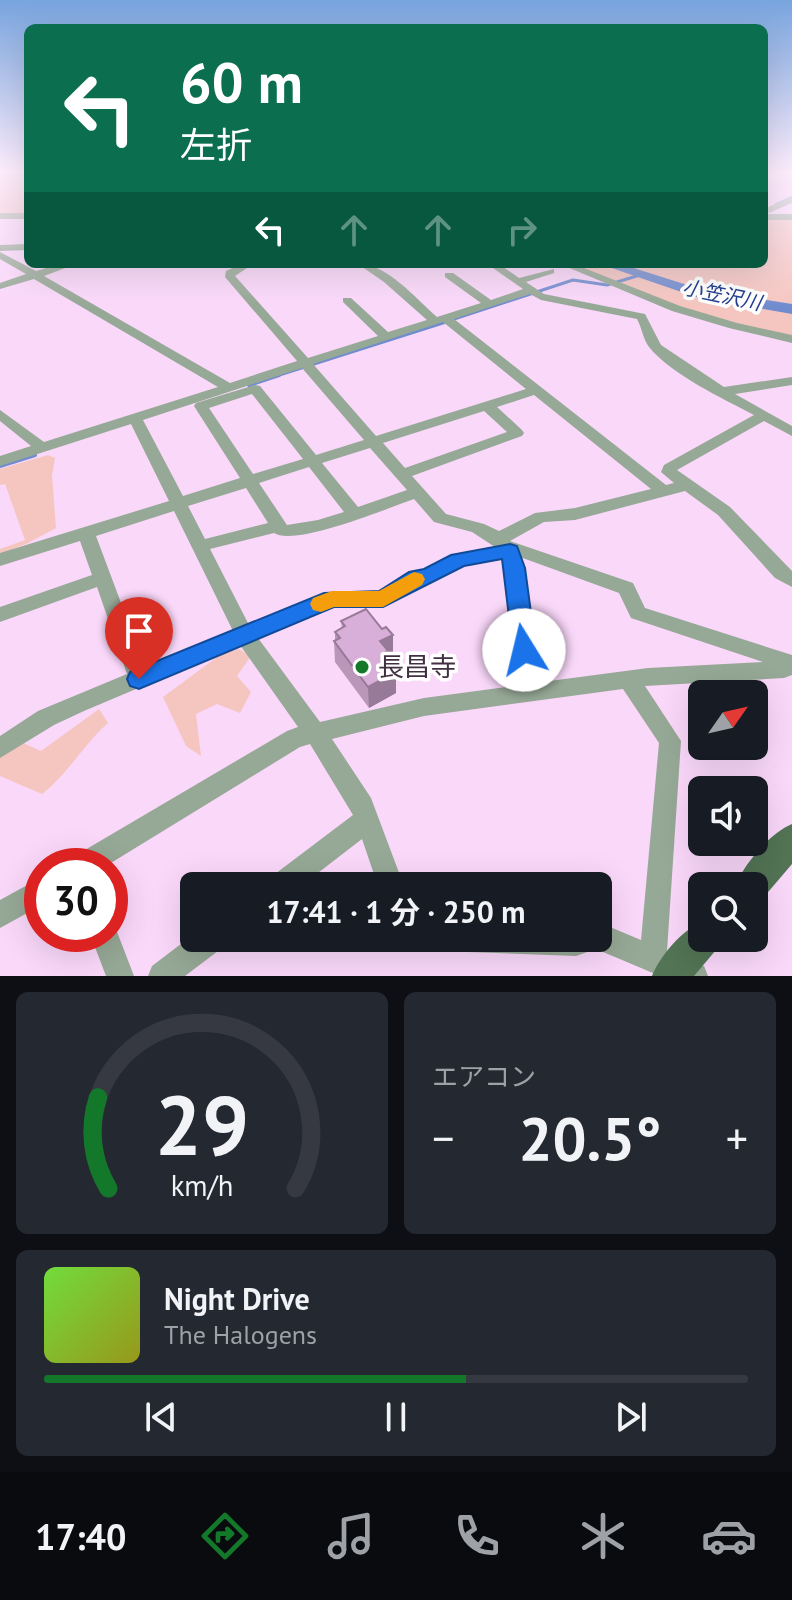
<!DOCTYPE html>
<html lang="ja">
<head>
<meta charset="utf-8">
<style>
	:root { --surface:#171b24; --page:#242831; --text:#f1f3f6; --muted:#9ea1a6; --line:#363941; --accent:#14782a }
	body { margin:0; font-family:"PT Sans","Noto Sans JP",sans-serif; background:var(--page); color:var(--text); height:100vh; display:flex; flex-direction:column; font-size:30px; white-space:nowrap }
	* { box-sizing:border-box; margin:0 }
	p { font-size:26px; color:var(--muted) }
	.icon { flex:none; width:44px; height:44px; fill:none; stroke:currentColor; stroke-width:2; stroke-linecap:round; stroke-linejoin:round }
	.map { position:relative; height:976px; overflow:hidden }
	.sheet { display:flex; flex-direction:column; gap:16px; padding:16px; background:#0d0f14; flex:1 }
	.sheet>* { flex:none }
	.guide { position:absolute; left:24px; top:24px; width:744px; height:244px; border-radius:12px; box-shadow:0 8px 32px #0002; background:#0b6e4f; color:#fff; overflow:hidden }
	.needle { width:52px; rotate:56deg }
	.controls { position:absolute; left:688px; top:680px; display:grid; gap:16px }
	.controls a { display:grid; place-items:center; width:80px; height:80px; border-radius:12px; background:var(--surface); box-shadow:0 8px 32px #0002; font-size:40px }
	.speed { position:absolute; left:24px; top:848px; display:flex; gap:16px; font-size:40px; font-weight:700; text-align:center }
	.speed>* { display:grid; place-content:center; width:104px; height:104px; border-radius:50%; background:var(--surface); box-shadow:0 8px 32px #0002; line-height:1 }
	.speed .limit { border:12px solid #d22; background:#fff; color:#111 }
	.pin { position:absolute; display:grid; place-items:center; width:68px; height:68px; color:#fff; margin:-82px -34px; border-radius:50% 50% 50% 0; rotate:-45deg; box-shadow:0 0 8px #0007 }
	.pin .icon { rotate:45deg }
	.me { position:absolute; width:88px; margin:-44px; rotate:351deg; stroke-linejoin:round; filter:drop-shadow(0 0 6px #0008) }
	.turn { display:flex; align-items:center; gap:28px; height:168px; padding:0 24px; font-size:36px }
	.turn .icon { width:104px; height:104px; stroke-width:2.5 }
	.turn b { display:block; font-size:56px; line-height:68px }
	.lanes { display:flex; align-items:center; height:76px; padding:0 24px; background:#0003; justify-content:center; gap:40px; direction:ltr }
	.lanes .off { opacity:.35 }
	.big { font-size:60px; font-weight:700; line-height:1.1 }
	.sheet .widget { flex:1; display:flex; flex-direction:column; justify-content:center; gap:12px; min-width:0; padding:0 28px; border-radius:12px; background:var(--page) }
	.sheet .dial { align-items:center; gap:0 }
	.dial svg { height:208px; overflow:visible; fill:none; stroke:var(--line); stroke-width:7; stroke-linecap:round; text-anchor:middle }
	.dial text { fill:var(--text); stroke:none }
	.song { display:flex; align-items:center; gap:24px }
	.cover { width:96px; height:96px; border-radius:12px; background:linear-gradient(135deg,hsl(100 70% 55%),hsl(60 70% 35%)) }
	.played { height:8px; border-radius:4px; background:linear-gradient(90deg,var(--accent) 60%,var(--line) 60%) }
	.keys { display:flex; justify-content:space-around; direction:ltr }
	.heat { display:flex; justify-content:space-between; align-items:center; font-size:44px; direction:ltr }
	.sheet .tiles { flex:1; display:grid; gap:16px; grid-template-columns:1fr 1fr }
	.widget:last-child { grid-column:span 2 }
	.trip { position:absolute; left:180px; top:872px; width:432px; height:80px; border-radius:12px; background:var(--surface); box-shadow:0 8px 32px #0002; font-weight:700; line-height:80px; text-align:center }
	.tabs { display:flex; height:128px; justify-content:space-around; align-items:center; background:#090b0e; color:var(--muted) }
	.tabs .icon { width:56px; height:56px }
	.tabs .active { color:var(--accent) }
	.tabs b { font-size:36px; color:var(--text) }
	.map>svg:first-child { display:block }
</style>
</head>
<body>
<div class="map">
<svg width="792" height="976" viewBox="0 0 792 976">
	<rect width="100%" height="100%" fill="#fad8fa"/>
	<!-- green -->
	<path fill="#f5c6c0" d="M 0,170 L 28,170 L 28,216 L 0,216 Z
		M 792,216 L 792,339 L 720,322 L 565,264 L 764,264 L 764,217 Z
		M 48,455 L 55,458 L 52,476 L 56,528 L 26,544 L 0,554 L 0,549 L 25,540 L 5,484 L 0,485 L 0,469 Z
		M 239,649 L 251,656 L 237,676 L 251,692 L 240,713 L 217,704 L 196,714 L 201,756 L 186,746 L 163,697 L 220,655 Z
		M 99,709 L 108,723 C 83,745 68,774 42,794 L 0,776 L 0,748 L 14,739 L 41,751 Z"/>
	<g fill="none" stroke-linecap="round" stroke-linejoin="round">
		<!-- stream-far2 -->
		<path stroke="#708ccf" stroke-width="2" d="M 776,204 L 792,197"/>
		<!-- stream-far1 -->
		<path stroke="#708ccf" stroke-width="3" d="M 454,319 L 573,280 L 607,285 L 640,275
			M 273,377 L 446,322"/>
		<!-- stream -->
		<path stroke="#708ccf" stroke-width="4" d="M 249,385 L 279,375
			M 0,466 L 35,455"/>
		<!-- river -->
		<path fill="#708ccf" fill-rule="evenodd" d="M 600,264 L 621,264 L 703,290 L 792,304 L 792,314 L 696,297 Z"/>
		<!-- minor -->
		<path fill="#96a896" fill-rule="evenodd" d="M 792,197 L 792,203 L 766,214 L 792,214 L 792,220 L 764,220 L 764,209 Z
			M 0,213 L 28,213 L 28,219 L 0,219 Z
			M 28,244 L 28,250 L 0,251 L 0,245 Z
			M 0,252 L 36,271 L 60,264 L 76,264 L 44,276 L 230,383 L 297,361 L 225,277 L 226,271 L 241,264 L 250,266 L 235,276 L 308,358 L 378,336 L 343,302 L 343,298 L 351,298 L 388,332 L 427,320 L 384,282 L 358,264 C 388,264 415,298 437,317 L 481,303 L 445,277 L 445,273 L 453,273 L 491,300 L 523,289 L 490,266 L 499,264 L 519,278 L 554,269 L 554,273 L 526,282 L 544,294 L 645,314 L 661,345 L 724,387 L 792,377 L 792,385 L 735,394 L 792,426 L 792,436 L 764,421 L 677,470 L 730,507 L 792,571 L 792,587 L 775,578 L 718,515 L 685,491 L 575,520 L 544,522 L 510,541 L 633,583 L 645,608 L 792,655 L 792,675 L 784,678 L 645,686 L 681,741 L 667,951 L 704,966 L 708,976 L 660,976 L 596,949 L 576,956 L 468,952 L 458,948 L 454,938 L 598,938 L 598,922 L 641,940 L 659,743 L 623,689 L 424,716 L 332,739 L 371,798 L 404,886 L 378,886 L 362,839 L 301,886 L 267,886 L 271,877 L 353,815 L 310,744 L 300,747 L 106,866 L 69,866 L 73,857 L 287,731 L 298,727 L 240,645 L 84,711 L 54,725 L 0,758 L 0,736 L 38,711 L 127,674 L 97,587 L 0,622 L 0,607 L 92,575 L 80,541 L 0,566 L 0,553 L 169,501 L 131,424 L 0,466 L 0,456 L 31,446 L 0,421 L 0,410 L 44,442 L 218,387 L 34,279 L 0,289 L 0,283 L 26,274 L 0,259 ZM 530,294 L 541,300 L 637,319 C 642,328 643,339 649,347 C 672,375 722,398 754,415 L 664,465 L 661,472 L 674,483 L 666,485 L 454,319 ZM 443,322 L 526,389 L 376,436 L 313,364 ZM 302,368 L 364,440 L 316,455 L 260,386 L 255,385 L 196,403 L 194,406 L 240,478 L 183,496 L 143,420 ZM 252,394 L 303,459 L 253,474 L 209,408 ZM 534,395 L 651,489 L 575,508 L 535,513 L 499,531 L 484,524 L 446,514 L 412,476 L 522,436 L 524,433 L 522,430 L 497,407 ZM 484,411 L 507,432 L 405,468 L 383,443 ZM 370,448 L 407,490 L 358,507 L 322,463 ZM 309,467 L 344,512 L 318,520 L 287,525 L 259,483 ZM 246,488 L 268,523 L 205,539 L 188,506 ZM 414,499 L 434,522 L 472,532 L 495,547 L 453,555 L 425,570 L 411,573 L 380,592 L 332,592 L 249,625 L 210,549 L 274,533 C 295,547 388,508 414,499 ZM 174,511 L 233,631 L 145,667 L 96,536 ZM 520,557 L 619,593 L 631,618 L 763,662 L 648,668 L 542,682 L 531,635 L 526,580 ZM 503,558 L 508,580 L 511,635 L 521,685 L 424,698 L 320,722 L 258,638 L 334,606 L 390,604 L 422,584 L 435,581 L 463,566 Z
			M 560,264 L 574,264 L 680,306 L 737,323 L 792,335 L 792,343 L 729,328 L 672,311 Z
			M 42,877 L 42,905 L 0,928 L 0,900 Z
			M 110,923 L 114,924 L 134,976 L 106,976 L 90,934 L 110,934 Z
			M 194,934 L 194,938 L 226,938 L 222,948 L 185,976 L 148,976 L 152,966 Z"/>
		<!-- major -->
		<path fill="#537455" fill-rule="evenodd" d="M 792,824 L 792,864 L 763,898 L 754,901 L 754,886 L 735,886 C 744,864 770,833 792,824 Z
			M 702,922 L 702,938 L 721,938 L 716,950 L 694,976 L 652,976 C 660,956 682,930 702,922 Z"/>
	</g>
	<!-- wall -->
	<path fill="#ba96ba" d="M 341,621 L 382,629 L 393,635 L 393,655 L 388,658 L 388,662 L 396,693 L 369,708 L 335,662 L 334,641 L 335,641 L 335,632 L 342,628 Z"/>
	<!-- shaded-wall -->
	<path fill="#977a97" d="M 393,635 L 393,655 L 388,658 L 388,671 L 380,641 Z
		M 396,672 L 396,693 L 369,708 L 368,687 Z"/>
	<!-- building -->
	<path fill="#d8afd8" stroke="#977a97" stroke-width="2" d="M 366,609 L 382,629 L 386,627 L 393,635 L 380,641 L 388,651 L 383,653 L 387,661 L 396,672 L 368,687 L 334,641 L 340,638 L 335,632 L 345,626 L 341,621 Z"/>
	<!-- sky -->
	<linearGradient id="sky" x2="0" y2="1"><stop stop-color="#78a4de"/><stop offset="0.56" stop-color="#fdedfd"/><stop offset="1" stop-color="#fdedfd" stop-opacity="0"/></linearGradient>
	<rect width="792" height="306" fill="url(#sky)"/>
	<!-- route -->
	<path fill="#1a73e8" stroke="#114b97" stroke-width="2" d="M 510,544 L 517,546 L 525,568 L 536,650 L 533,657 L 524,659 L 516,657 L 513,650 L 502,559 L 464,566 L 383,607 L 334,607 L 139,689 L 130,686 L 127,679 L 130,672 L 324,593 L 379,591 L 409,572 L 424,569 L 451,555 Z"/>
	<!-- slow -->
	<path fill="#f59e0b" d="M 414,572 L 422,574 L 425,579 L 422,585 L 383,607 L 334,607 L 321,612 L 313,610 L 310,604 L 313,598 L 332,591 L 379,591 Z"/>
	<!-- markers -->
	<circle fill="#14782a" stroke="#fff" stroke-width="3" cx="362" cy="667" r="8"/>
	<g text-anchor="middle" stroke-width="7" stroke-linejoin="round" paint-order="stroke">
		<!-- far-water labels -->
		<g font-size="20" font-style="italic" fill="#233f8e" stroke="#fff">
			<text transform="translate(722 295) rotate(12)" y="7">小笠沢川</text>
		</g>
		<!-- near-poi labels -->
		<g font-size="26" fill="#413041" stroke="#fff" text-anchor="start">
			<text x="378" y="676">長昌寺</text>
		</g>
	</g>
</svg>
<div class="controls">
<a><svg class="needle" viewBox="-14 -14 28 28"><path d="M0-13l5 13h-10z" fill="#e53935"/><path d="M0 13l5-13h-10z" fill="#9ea1a6"/></svg></a>
<a><svg class="icon" aria-label="sound" viewBox="0 0 24 24"><path d="M4 9h4l5-4v14l-5-4H4zM17 9q2 3 0 6"/></svg></a>
<a><svg class="icon" aria-label="search" viewBox="0 0 24 24"><circle cx="10" cy="10" r="6"/><path d="M15 15l6 6"/></svg></a>
</div>
<div class="speed"><div class="limit">30</div></div>
<div class="pin" style="left:139px;top:679px;background:#d93025"><svg class="icon" aria-label="arrive" viewBox="0 0 24 24"><path d="M6 21V4h12l-3 4 3 4H6"/></svg></div>
<svg class="me" style="left:524px;top:650px" viewBox="-20 -20 40 40"><circle r="19" fill="#fff"/><path d="M0-13L10 11 0 6-10 11z" fill="#1a73e8"/></svg>
<div class="trip">17:41 · 1 分 · 250 m</div>
<div class="guide">
<div class="turn"><svg class="icon" aria-label="left" viewBox="0 0 24 24"><path d="M17 20v-9H6M10 6l-5 5 5 5"/></svg><div><b>60 m</b>左折</div></div>
<div class="lanes"><svg class="icon" aria-label="left" viewBox="0 0 24 24"><path d="M17 20v-9H6M10 6l-5 5 5 5"/></svg><svg class="icon off" aria-label="ahead" viewBox="0 0 24 24"><path d="M12 20V5M6 11l6-6 6 6"/></svg><svg class="icon off" aria-label="ahead" viewBox="0 0 24 24"><path d="M12 20V5M6 11l6-6 6 6"/></svg><svg class="icon off" aria-label="right" viewBox="0 0 24 24"><path d="M7 20v-9h11M14 6l5 5-5 5"/></svg></div>
</div>
</div>
<section class="sheet">
<div class="tiles">
<div class="widget dial"><svg viewBox="0 0 100 80">
<path d="M14 69A42 42 0 1 1 86 69"/>
<path d="M14 69A42 42 0 0 1 10 34" stroke="#14782a"/>
<text x="50" y="56" font-size="32" font-weight="700">29</text>
<text x="50" y="72" font-size="11">km/h</text>
</svg></div>
<div class="widget"><p>エアコン</p>
<div class="heat"><a>−</a><b class="big">20.5°</b><a>+</a></div>
</div>
<div class="widget">
<div class="song"><i class="cover"></i><div><b>Night Drive</b><p>The Halogens</p></div></div>
<div class="played"></div>
<div class="keys"><svg class="icon" aria-label="previous" viewBox="0 0 24 24"><path d="M18 5L8 12l10 7zM5 5v14"/></svg><svg class="icon" aria-label="pause" viewBox="0 0 24 24"><path d="M8 5v14M16 5v14"/></svg><svg class="icon" aria-label="next" viewBox="0 0 24 24"><path d="M6 5l10 7-10 7zM19 5v14"/></svg></div>
</div>
</div>
</section>
<nav class="tabs">
<b>17:40</b>
<svg class="icon active" aria-label="directions" viewBox="0 0 24 24"><path d="M12 3l9 9-9 9-9-9zM9 14v-3h6M13 9l2 2-2 2"/></svg>
<svg class="icon" aria-label="music" viewBox="0 0 24 24"><path d="M9 18V5l10-2v13"/><circle cx="6" cy="18" r="3"/><circle cx="16" cy="16" r="3"/></svg>
<svg class="icon" aria-label="phone" viewBox="0 0 24 24"><path d="M5 4h4l2 5-3 2q2 4 5 5l2-3 5 2v4C11 20 4 13 5 4z"/></svg>
<svg class="icon" aria-label="climate" viewBox="0 0 24 24"><path d="M12 3v18M4 7l16 10M4 17L20 7"/></svg>
<svg class="icon" aria-label="car" viewBox="0 0 24 24"><path d="M5 17H2v-5l4-1 3-4h7l3 4 3 1v5h-3M9 17h6M6 11h13"/><circle cx="7" cy="17" r="2"/><circle cx="17" cy="17" r="2"/></svg>
</nav>
</body>
</html>
